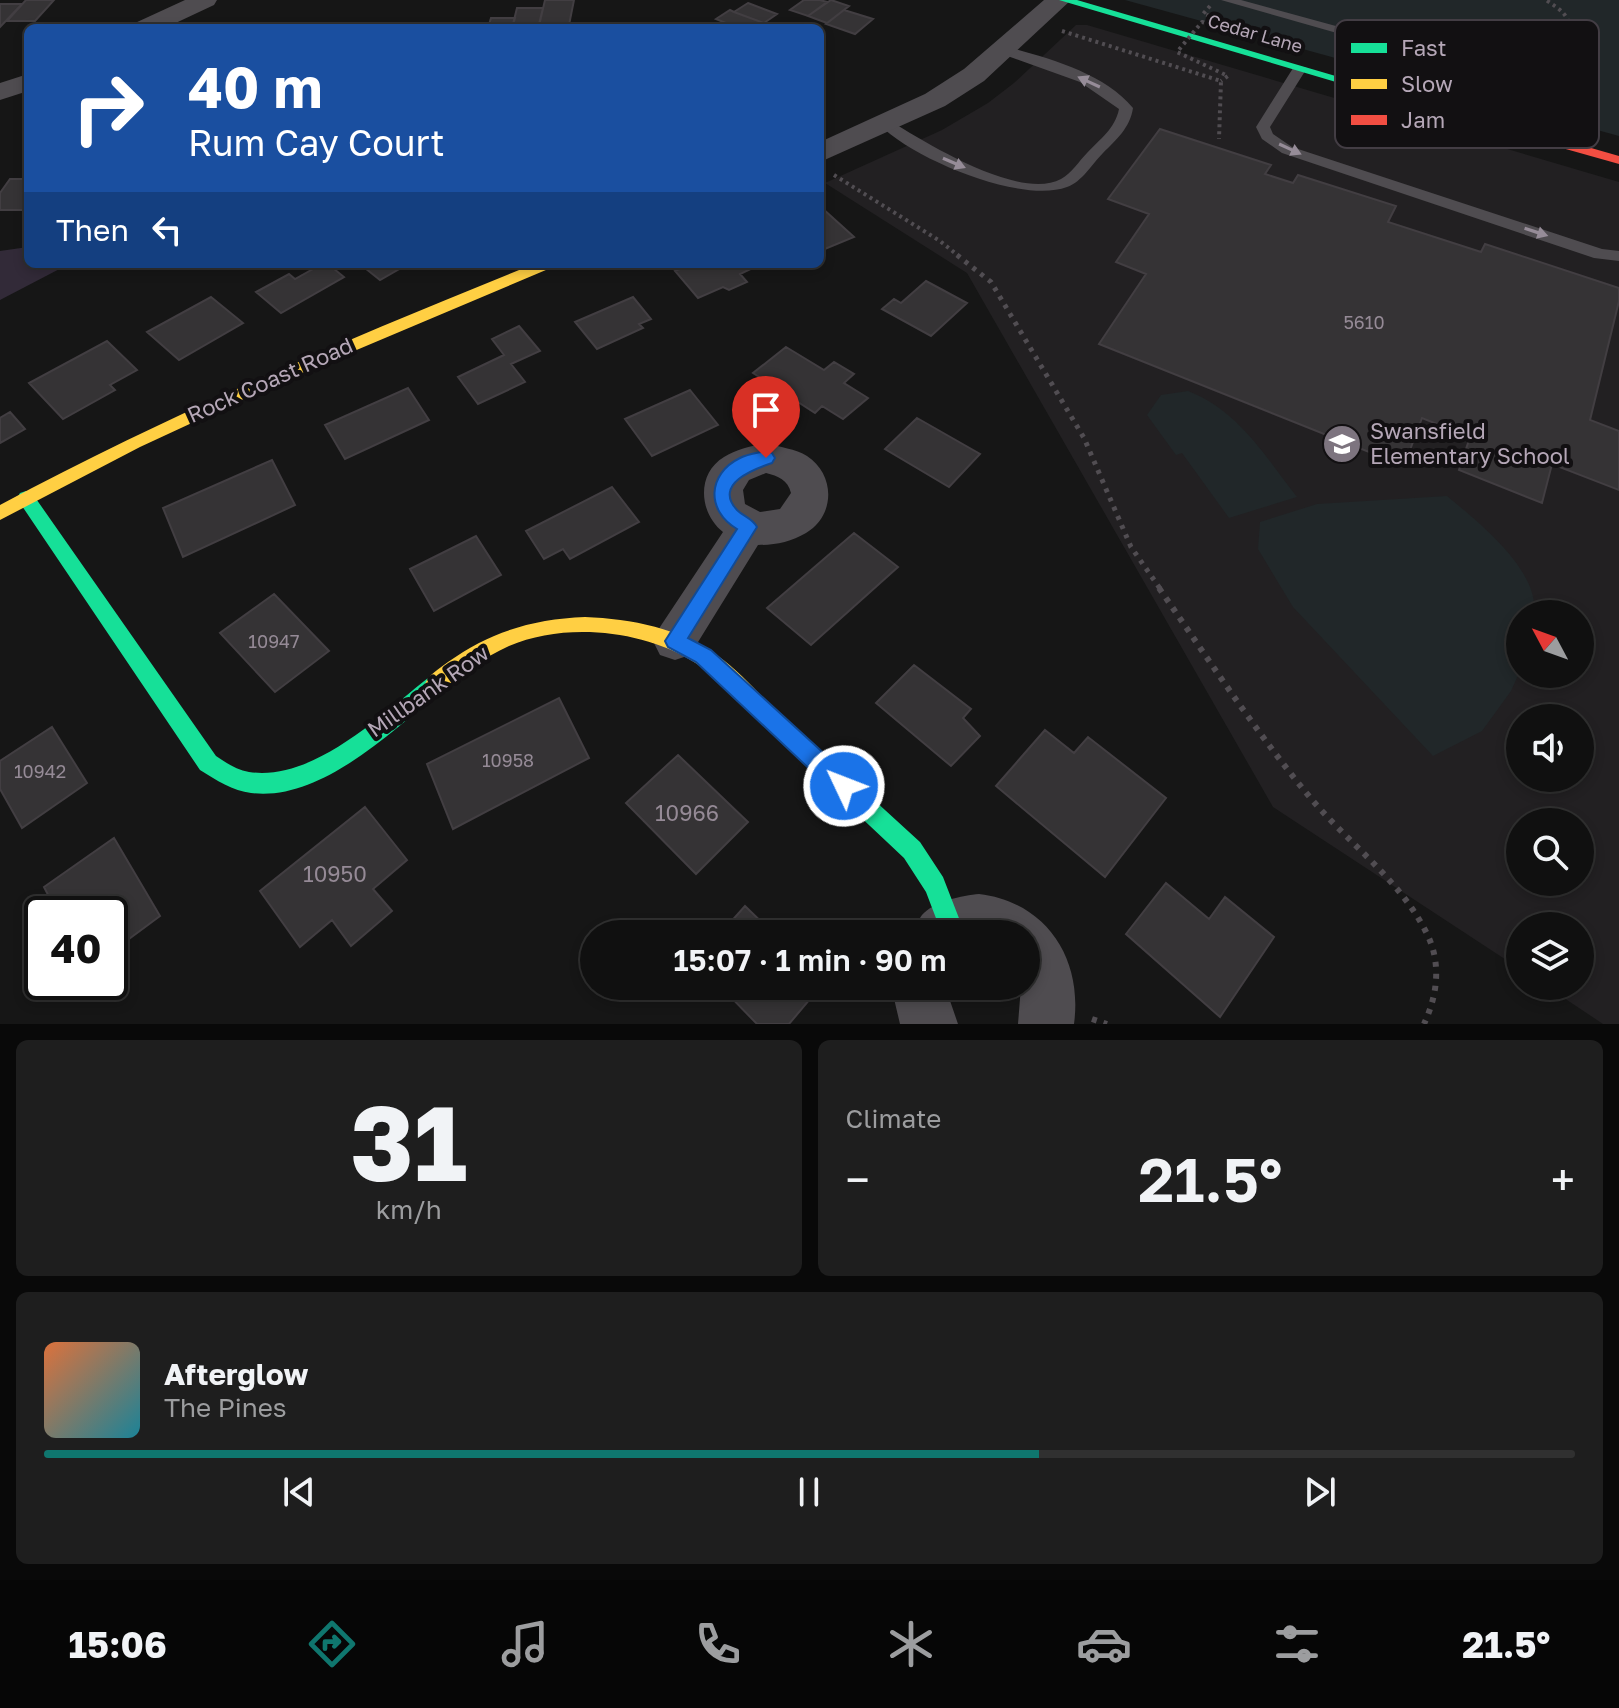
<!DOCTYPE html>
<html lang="en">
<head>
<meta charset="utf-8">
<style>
	:root { --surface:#101010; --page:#1e1e1e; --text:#f1f3f6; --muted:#9c9d9f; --line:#303030; --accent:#0f766e }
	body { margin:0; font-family:"Golos Text",sans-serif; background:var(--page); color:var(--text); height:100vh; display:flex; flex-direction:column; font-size:30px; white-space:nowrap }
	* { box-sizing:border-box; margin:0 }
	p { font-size:26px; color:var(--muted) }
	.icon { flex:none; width:44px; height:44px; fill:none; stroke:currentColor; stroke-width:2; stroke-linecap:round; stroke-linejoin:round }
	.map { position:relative; height:1024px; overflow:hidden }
	.sheet { display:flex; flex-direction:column; gap:16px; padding:16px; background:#090909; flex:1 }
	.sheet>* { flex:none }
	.guide { position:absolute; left:24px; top:24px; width:800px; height:244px; border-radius:12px; box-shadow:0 4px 12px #0003,0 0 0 2px var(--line); background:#1a4fa0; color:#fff; overflow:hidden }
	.needle { width:52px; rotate:311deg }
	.buttons { position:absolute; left:1506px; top:600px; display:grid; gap:16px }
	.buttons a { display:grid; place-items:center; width:88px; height:88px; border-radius:50%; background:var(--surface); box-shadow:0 4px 12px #0003,0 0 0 2px var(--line); font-size:40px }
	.speed { position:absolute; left:24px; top:896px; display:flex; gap:16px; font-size:40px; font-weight:700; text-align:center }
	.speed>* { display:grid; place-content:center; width:104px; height:104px; border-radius:50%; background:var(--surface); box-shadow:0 4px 12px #0003,0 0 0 2px var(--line); line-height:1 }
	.speed .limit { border:4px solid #111; border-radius:12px; background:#fff; color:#111 }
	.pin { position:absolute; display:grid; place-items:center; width:68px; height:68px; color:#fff; margin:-82px -34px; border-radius:50% 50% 50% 0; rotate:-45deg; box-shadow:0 0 8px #0007 }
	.pin .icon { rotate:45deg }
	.me { position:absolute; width:88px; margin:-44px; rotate:313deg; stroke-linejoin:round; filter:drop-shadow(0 0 6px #0008) }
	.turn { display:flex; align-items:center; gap:28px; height:168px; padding:0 32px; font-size:36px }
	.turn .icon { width:104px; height:104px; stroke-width:2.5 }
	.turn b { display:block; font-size:56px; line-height:68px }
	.then { display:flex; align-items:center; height:76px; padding:0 32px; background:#0003; gap:16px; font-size:30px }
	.big { font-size:60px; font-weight:600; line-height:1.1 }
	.sheet .card { flex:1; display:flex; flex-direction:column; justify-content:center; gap:12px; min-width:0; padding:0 28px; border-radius:12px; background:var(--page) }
	.sheet .dial { align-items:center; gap:0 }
	.dial b { font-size:104px; line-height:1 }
	.song { display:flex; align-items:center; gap:24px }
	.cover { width:96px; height:96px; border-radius:12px; background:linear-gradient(135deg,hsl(20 70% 55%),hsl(190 70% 35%)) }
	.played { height:8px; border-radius:4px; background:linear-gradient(90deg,var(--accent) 65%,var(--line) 65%) }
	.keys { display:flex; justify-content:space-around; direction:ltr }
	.heat { display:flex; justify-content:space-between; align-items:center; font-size:44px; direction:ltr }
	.sheet .tiles { flex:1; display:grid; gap:16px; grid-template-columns:1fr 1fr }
	.card:last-child { grid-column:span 2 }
	.trip { position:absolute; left:580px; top:920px; width:460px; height:80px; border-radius:40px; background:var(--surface); box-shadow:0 4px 12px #0003,0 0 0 2px var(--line); font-weight:600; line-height:80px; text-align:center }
	.menu { display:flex; height:128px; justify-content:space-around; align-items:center; background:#060606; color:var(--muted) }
	.menu .icon { width:56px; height:56px }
	.menu .current { color:var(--accent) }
	.menu b { font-size:36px; color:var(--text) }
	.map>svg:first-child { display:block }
</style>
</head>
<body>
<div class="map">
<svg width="1619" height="1024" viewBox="0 0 1619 1024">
	<rect width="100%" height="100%" fill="#161616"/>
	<!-- built -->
	<path fill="#222022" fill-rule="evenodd" d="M 1076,25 L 1087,25 L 1619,182 L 1619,1024 L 1603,1024 L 1546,986 L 1580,986 L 1580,926 L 1520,926 L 1520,969 L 1273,807 L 967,273 L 825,183 L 942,130 L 988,103 L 1014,83 ZM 1520,614 L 1580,614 L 1580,674 L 1520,674 ZM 1520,718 L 1580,718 L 1580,778 L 1520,778 ZM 1520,822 L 1580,822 L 1580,882 L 1520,882 Z"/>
	<!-- green -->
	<path fill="#212729" d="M 1125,0 L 1619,0 L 1619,136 Z
		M 1188,391 C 1239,411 1265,456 1297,497 L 1229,518 L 1182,453 L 1176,455 L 1147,415 L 1161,395 Z
		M 1447,496 C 1477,521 1540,570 1534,614 L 1520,614 L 1520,671 L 1511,691 L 1482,731 L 1433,756 L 1293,607 L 1258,549 L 1260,522 L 1317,504 Z"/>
	<!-- water -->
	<path fill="#322a38" d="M 28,247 L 28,264 L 69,264 L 0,300 L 0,251 Z"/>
	<!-- building -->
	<path fill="#353335" stroke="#423e42" stroke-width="2" d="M 26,0 L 54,0 L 35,21 L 7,21 Z
		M 545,0 L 574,0 L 569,25 L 539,26 Z
		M 804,0 L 820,0 L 827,2 L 808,16 L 790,10 Z
		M 831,0 L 849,6 L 827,23 L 808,16 Z
		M 748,3 L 777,14 L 764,23 L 734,12 Z
		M 0,4 L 22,4 L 0,27 Z
		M 517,8 L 543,8 L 538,28 L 512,28 Z
		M 730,10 L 734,12 L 764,23 L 756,28 L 738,28 L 716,19 Z
		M 844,10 L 873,19 L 855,34 L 826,24 Z
		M 491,18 L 515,18 L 512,28 L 488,28 Z
		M 1160,129 L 1271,165 L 1265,174 L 1293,183 L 1298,175 L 1396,206 L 1388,222 L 1481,252 L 1485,244 L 1619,288 L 1619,301 L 1590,420 L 1619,431 L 1619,490 L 1552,464 L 1542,503 L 1459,470 L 1470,437 L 1422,418 L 1404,466 L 1099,344 L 1146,274 L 1116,262 L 1149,214 L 1108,199 Z
		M 10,179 L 28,179 L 28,204 L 24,210 L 0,210 L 0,193 Z
		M 822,208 L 854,237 L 820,251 L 820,209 Z
		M 322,264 L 328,264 L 344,277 L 281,313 L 256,292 L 289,274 L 295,279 Z
		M 360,264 L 408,264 L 380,280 Z
		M 692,264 L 761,264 L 740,274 L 747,282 L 729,290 L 723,287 L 698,298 L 675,271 Z
		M 926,281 L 967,303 L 931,336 L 882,309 L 894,299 L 901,303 Z
		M 211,297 L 243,323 L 179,360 L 147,332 Z
		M 633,297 L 651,319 L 639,324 L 643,328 L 597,349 L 575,322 Z
		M 519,326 L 540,351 L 511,364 L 525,382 L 478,404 L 458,377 L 504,355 L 492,339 Z
		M 107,341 L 137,370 L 110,385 L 115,390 L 63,419 L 29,383 Z
		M 786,347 L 824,370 L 834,362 L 854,374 L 844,383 L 868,398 L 843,419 L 822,406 L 815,413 L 753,373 Z
		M 408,388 L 429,420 L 345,459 L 325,425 Z
		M 690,390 L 718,425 L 652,456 L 625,419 Z
		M 10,412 L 25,429 L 0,443 L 0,418 Z
		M 917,418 L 980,454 L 949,487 L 885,449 Z
		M 272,460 L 295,505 L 183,557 L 163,508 Z
		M 612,487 L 639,522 L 570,559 L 563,549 L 544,559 L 526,531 Z
		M 854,533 L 898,567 L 811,645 L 767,608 Z
		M 476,536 L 501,575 L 434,611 L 410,569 Z
		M 274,594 L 329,651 L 275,692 L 220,633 Z
		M 914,665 L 971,709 L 963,718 L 980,736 L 951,766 L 876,703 Z
		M 559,698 L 589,758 L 453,829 L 427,764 Z
		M 52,727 L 87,783 L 22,828 L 0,789 L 0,761 Z
		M 1045,730 L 1074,753 L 1088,737 L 1166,798 L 1105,877 L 996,786 Z
		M 678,755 L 748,822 L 696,874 L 626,803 Z
		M 365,807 L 407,860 L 373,889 L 392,911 L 351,946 L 332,920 L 300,947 L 260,891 Z
		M 114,838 L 160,916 L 110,953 L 110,914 L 58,914 L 44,887 Z
		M 1166,883 L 1209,919 L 1225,897 L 1274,937 L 1220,1017 L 1126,934 Z
		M 745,906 L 774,934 L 720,934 Z
		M 720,986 L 821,986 L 789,1024 L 757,1024 Z"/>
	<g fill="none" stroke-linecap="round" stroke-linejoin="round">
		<!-- path-far2 -->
		<path stroke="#514d52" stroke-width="4" stroke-dasharray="3 4" stroke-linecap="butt" d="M 1062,31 L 1221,81 L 1219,139
			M 1506,53 L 1545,45 L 1569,32 C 1571,15 1559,9 1546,0
			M 834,175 L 940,241 L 960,257"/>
		<!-- path-far1 -->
		<path stroke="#514d52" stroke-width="5" stroke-dasharray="4 6" stroke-linecap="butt" d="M 957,255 L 991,282 L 1084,438 L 1131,547 L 1161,590"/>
		<!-- path -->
		<path stroke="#514d52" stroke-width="6" stroke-dasharray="5 7" stroke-linecap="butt" d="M 1159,588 C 1209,660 1257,734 1313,801 C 1350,844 1399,880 1425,930 C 1442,961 1438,994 1424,1024
			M 1092,1019 L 1107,1024"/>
		<!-- lane -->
		<path fill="#4f4c50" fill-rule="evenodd" d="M 1221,0 L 1241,0 L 1537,81 L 1555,89 L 1576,113 L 1573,145 L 1571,148 L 1561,148 L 1562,114 L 1545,95 L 1527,87 Z
			M 1004,46 C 1047,58 1103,72 1133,108 C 1130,128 1116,140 1103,153 C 1092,164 1082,182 1067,187 C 1021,204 913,159 880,125 L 882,122 L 892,122 C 928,144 1020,201 1061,179 C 1072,173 1079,161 1087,153 C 1100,139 1115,129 1119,109 L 1080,82 L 999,53 L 997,50 Z
			M 1295,65 L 1307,68 L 1270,127 L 1273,134 L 1292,147 L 1602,249 L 1619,251 L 1619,261 L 1594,258 L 1282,153 L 1262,139 L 1256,127 Z"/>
		<!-- street -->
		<path fill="#4f4c50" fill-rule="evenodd" d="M 185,0 L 217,0 L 214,5 L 165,28 L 131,28 L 135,23 Z
			M 1044,0 L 1071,0 L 984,81 L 945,106 L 820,162 L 820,142 L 925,94 L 964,69 Z
			M 28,74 L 28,91 L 0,100 L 0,83 Z
			M 766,443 C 779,447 796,449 807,456 C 836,475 835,516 806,533 C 791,542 775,545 758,545 L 690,655 L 675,660 L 660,655 L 653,641 L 660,627 L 723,532 C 699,513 696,474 724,457 C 736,449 752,446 766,443 ZM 766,473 C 778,476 788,480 791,493 L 780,509 L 760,512 L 745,504 L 743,490 L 749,480 Z
			M 979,894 C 1046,902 1083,958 1074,1024 L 1018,1024 L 1021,986 L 1026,986 L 1026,934 L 914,934 C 916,929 918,920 922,915 C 933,902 963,895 979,894 Z
			M 891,986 L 945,986 L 958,1024 L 900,1024 Z"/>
		<!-- fast -->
		<path fill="#16e098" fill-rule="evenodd" d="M 1059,0 L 1077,0 L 1499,124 L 1488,127 Z
			M 26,491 L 32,493 L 216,756 C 226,763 237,770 249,772 C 313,782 382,714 428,678 L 435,675 L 442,678 L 445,684 L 442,690 C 393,731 320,802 251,793 C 233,791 216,780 200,770 L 20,503 L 17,498 L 20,493 Z
			M 774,712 L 781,715 L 920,842 L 943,877 L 962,926 L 958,934 L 942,934 L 926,892 L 904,858 L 767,729 L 764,722 L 767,715 Z"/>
		<!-- slow -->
		<path fill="#ffcf43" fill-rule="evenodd" d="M 534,264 L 555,264 L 553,267 L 276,384 L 140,447 L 0,520 L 0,505 C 173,412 353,337 534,264 Z
			M 585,617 C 632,619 680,628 718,656 C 742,673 760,696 781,715 L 784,722 L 781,729 L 774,732 L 767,729 C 743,706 722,679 694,662 C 643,630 565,622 509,646 C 484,657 463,674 442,690 L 435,693 L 428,690 L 425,684 C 429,674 439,669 448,662 C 490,632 533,619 585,617 Z"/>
		<!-- jam -->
		<path fill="#f24e42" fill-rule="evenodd" d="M 1493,120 L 1619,156 L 1619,164 L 1488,127 L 1487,124 Z"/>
		<!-- path-bridge -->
		<path stroke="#514d52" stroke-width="4" stroke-dasharray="3 4" stroke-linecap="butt" d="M 1210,6 L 1203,14 L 1241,25 L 1236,31 L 1202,22 L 1177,52 L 1228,76 L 1221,81"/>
	</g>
	<!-- one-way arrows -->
	<defs><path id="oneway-solid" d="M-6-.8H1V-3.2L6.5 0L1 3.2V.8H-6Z" transform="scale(2)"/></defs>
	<g fill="#968c98">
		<use href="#oneway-solid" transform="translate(1089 82) rotate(-155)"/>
		<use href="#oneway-solid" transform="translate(1290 149) rotate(25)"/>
		<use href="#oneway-solid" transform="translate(954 163) rotate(23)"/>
		<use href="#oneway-solid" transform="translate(1536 232) rotate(18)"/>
	</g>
	<!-- route -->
	<path fill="#1a73e8" stroke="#114b97" stroke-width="2" d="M 766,451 L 772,453 L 775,458 L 772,463 C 754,469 713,484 737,510 C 744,517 752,518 757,527 L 688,638 L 711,650 L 852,779 L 855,786 L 852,794 L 844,797 L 836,794 L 696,662 L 668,647 L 665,641 L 737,529 C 706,511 707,474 740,458 C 748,454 758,453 766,451 Z"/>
	<!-- icons -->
	<defs>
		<g id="school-disc" transform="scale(2)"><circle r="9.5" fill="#7d747f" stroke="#121012"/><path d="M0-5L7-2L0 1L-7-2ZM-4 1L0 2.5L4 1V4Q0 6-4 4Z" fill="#fff"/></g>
	</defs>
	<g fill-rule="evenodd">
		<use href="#school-disc" x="1342" y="444"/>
	</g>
	<g text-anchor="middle" stroke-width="8" stroke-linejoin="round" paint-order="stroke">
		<!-- far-street labels -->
		<g font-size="18" fill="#b5a7b7" stroke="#121012">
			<text transform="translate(1255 34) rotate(16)" y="6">Cedar Lane</text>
		</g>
		<!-- number labels -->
		<g font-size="18" fill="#958a96">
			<text x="1364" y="329">5610</text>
			<text x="274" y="648">10947</text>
			<text x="508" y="767">10958</text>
			<text x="40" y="778">10942</text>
		</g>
		<!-- street labels -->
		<g font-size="22" fill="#b5a7b7" stroke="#121012">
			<text transform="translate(270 380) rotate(-24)" y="8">Rock Coast Road</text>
			<text transform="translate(428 691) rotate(-35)" y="8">Millbank Row</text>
		</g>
		<!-- poi labels -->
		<g font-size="22" fill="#b5a7b7" stroke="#121012" text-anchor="start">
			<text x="1370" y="439">Swansfield<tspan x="1370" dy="25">Elementary School</tspan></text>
		</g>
		<!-- near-number labels -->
		<g font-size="22" fill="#958a96">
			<text x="687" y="821">10966</text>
			<text x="335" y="882">10950</text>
		</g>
	</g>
	<!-- legend -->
	<rect x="1335" y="20" width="264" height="128" rx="12" fill="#121012" stroke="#433d44" stroke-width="2"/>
	<rect x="1351" y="43" width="36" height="10" fill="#16e098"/>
	<rect x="1351" y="79" width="36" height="10" fill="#ffcf43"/>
	<rect x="1351" y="115" width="36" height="10" fill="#f24e42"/>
	<g font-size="22" fill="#b5a7b7">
		<text x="1401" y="56">Fast</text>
		<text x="1401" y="92">Slow</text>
		<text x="1401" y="128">Jam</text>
	</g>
</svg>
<div class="buttons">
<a><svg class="needle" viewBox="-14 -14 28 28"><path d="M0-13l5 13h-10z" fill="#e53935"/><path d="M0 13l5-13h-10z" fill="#9c9d9f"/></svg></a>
<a><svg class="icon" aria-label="sound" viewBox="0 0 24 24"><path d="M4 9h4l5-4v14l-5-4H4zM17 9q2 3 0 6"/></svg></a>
<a><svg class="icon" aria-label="search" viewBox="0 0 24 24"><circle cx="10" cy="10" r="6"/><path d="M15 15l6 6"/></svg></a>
<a><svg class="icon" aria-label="layers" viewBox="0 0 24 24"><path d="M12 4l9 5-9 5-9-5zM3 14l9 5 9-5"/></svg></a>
</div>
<div class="speed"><div class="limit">40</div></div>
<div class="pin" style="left:766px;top:458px;background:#d93025"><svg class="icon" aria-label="arrive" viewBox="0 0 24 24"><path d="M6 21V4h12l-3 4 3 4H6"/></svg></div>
<svg class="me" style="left:844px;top:786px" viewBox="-20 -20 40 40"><circle r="17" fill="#1a73e8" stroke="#fff" stroke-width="3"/><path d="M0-11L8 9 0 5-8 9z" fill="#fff"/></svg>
<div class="trip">15:07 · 1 min · 90 m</div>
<div class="guide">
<div class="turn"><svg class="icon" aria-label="right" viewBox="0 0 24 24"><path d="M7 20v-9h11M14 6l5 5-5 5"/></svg><div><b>40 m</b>Rum Cay Court</div></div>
<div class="then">Then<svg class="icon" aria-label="left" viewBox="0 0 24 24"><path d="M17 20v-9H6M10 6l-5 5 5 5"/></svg></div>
</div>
</div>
<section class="sheet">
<div class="tiles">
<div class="card dial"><b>31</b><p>km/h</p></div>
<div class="card"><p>Climate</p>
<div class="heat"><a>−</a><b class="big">21.5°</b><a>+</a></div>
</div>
<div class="card">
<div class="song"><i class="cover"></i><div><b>Afterglow</b><p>The Pines</p></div></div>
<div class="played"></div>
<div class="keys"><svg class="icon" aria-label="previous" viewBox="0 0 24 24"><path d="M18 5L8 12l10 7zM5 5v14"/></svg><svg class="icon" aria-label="pause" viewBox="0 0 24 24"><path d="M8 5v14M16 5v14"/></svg><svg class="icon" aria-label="next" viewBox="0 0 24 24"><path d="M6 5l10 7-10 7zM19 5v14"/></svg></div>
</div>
</div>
</section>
<nav class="menu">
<b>15:06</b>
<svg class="icon current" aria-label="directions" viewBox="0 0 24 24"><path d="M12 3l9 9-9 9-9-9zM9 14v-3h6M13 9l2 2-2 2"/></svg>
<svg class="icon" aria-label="music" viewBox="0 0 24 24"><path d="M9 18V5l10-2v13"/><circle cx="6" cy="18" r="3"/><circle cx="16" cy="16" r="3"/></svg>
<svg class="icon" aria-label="phone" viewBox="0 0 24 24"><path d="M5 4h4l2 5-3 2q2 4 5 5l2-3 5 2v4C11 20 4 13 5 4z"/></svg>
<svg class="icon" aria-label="climate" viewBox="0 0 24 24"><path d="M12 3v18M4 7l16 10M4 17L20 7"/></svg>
<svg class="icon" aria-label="car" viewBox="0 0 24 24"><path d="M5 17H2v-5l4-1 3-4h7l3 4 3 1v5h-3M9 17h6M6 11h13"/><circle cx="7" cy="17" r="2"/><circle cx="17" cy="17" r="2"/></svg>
<svg class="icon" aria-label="filters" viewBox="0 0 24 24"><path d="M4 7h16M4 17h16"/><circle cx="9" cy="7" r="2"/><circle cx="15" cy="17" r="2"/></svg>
<b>21.5°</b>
</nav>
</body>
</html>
